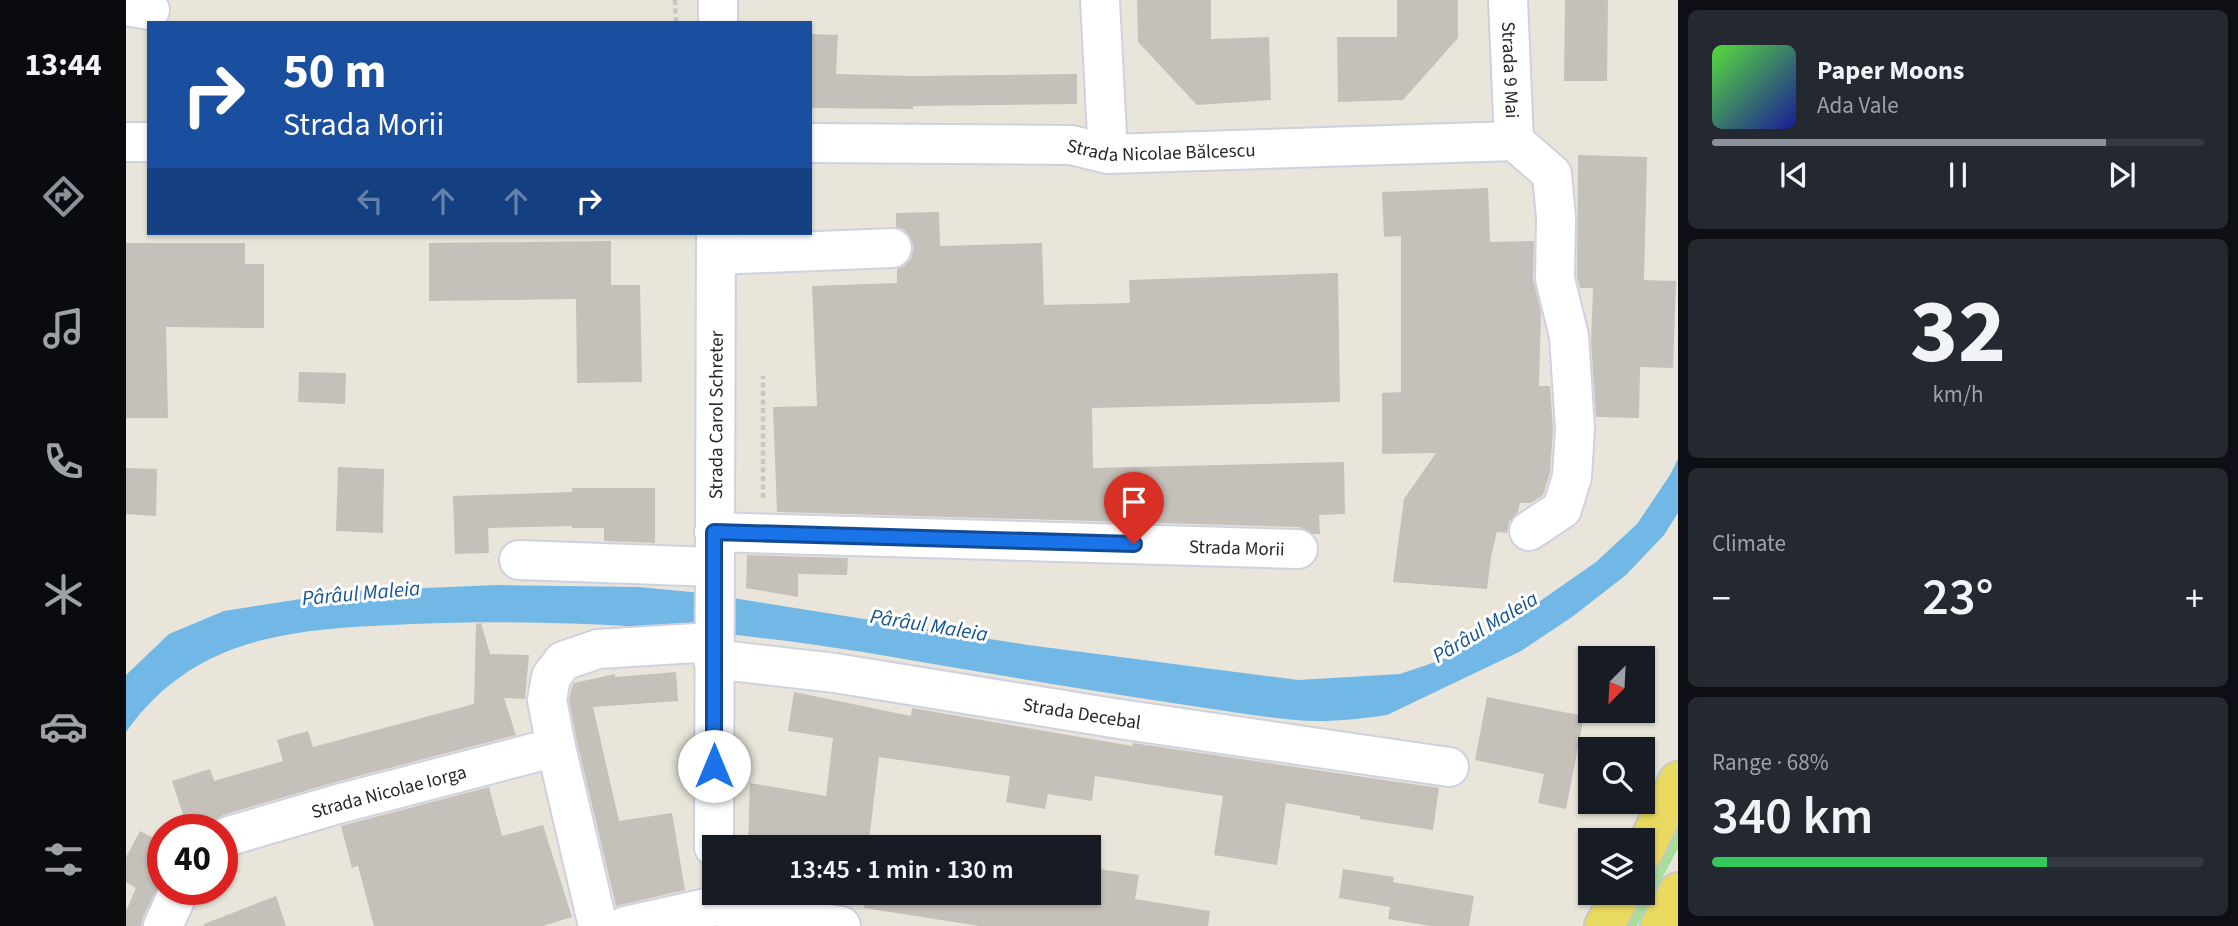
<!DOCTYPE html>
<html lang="en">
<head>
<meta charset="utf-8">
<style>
	:root { --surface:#171b24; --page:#242831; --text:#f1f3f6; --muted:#9ea1a6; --line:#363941; --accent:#8c9099 }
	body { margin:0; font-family:"Source Sans 3",sans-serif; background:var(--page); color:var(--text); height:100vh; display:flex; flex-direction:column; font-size:26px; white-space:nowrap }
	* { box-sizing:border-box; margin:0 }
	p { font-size:23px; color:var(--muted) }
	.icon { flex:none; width:38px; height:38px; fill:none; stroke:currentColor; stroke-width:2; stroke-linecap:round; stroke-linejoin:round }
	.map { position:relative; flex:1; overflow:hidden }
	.drawer { display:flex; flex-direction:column; gap:10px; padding:10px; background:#0d0f14; width:560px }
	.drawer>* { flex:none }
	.top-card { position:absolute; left:21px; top:21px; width:665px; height:214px; border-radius:0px; box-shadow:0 2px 5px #0004; background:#1a4fa0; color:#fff; overflow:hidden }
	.needle { width:46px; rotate:204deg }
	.fabs { position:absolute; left:1452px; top:646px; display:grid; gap:14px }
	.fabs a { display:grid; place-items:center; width:77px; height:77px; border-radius:0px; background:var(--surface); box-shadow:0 2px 5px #0004; font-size:35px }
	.speed { position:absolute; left:21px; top:814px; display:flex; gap:14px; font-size:35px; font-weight:700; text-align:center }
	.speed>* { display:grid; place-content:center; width:91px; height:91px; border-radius:50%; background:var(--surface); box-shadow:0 2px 5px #0004; line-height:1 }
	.speed .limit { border:10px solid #d22; background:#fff; color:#111 }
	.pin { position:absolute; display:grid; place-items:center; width:60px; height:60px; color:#fff; margin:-72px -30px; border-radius:50% 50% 50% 0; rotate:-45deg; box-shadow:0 0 7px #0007 }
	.pin .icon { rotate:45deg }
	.me { position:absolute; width:77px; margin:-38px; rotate:0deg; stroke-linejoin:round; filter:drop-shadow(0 0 5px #0008) }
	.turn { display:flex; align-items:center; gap:24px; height:147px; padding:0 21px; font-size:32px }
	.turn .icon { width:91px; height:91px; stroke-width:2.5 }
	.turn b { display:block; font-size:49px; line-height:60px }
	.lanes { display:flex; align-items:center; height:66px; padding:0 21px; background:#0003; justify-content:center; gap:35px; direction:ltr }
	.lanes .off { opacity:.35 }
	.big { font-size:52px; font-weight:600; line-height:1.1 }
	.drawer .tile { flex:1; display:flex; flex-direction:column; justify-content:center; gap:10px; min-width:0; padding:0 24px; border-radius:10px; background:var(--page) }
	.drawer .dial { align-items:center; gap:0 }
	.dial b { font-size:91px; line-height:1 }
	.song { display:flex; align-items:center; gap:21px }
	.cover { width:84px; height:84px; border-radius:10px; background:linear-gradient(135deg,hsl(110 70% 55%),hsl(240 70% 35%)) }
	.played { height:7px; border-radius:4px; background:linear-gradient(90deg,var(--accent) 80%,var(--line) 80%) }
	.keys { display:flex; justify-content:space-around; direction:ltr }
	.heat { display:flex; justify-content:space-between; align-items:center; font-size:38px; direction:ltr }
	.charge { height:10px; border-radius:5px; background:linear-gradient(90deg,#34c759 68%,var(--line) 0) }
	.trip { position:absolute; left:576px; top:835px; width:399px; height:70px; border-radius:0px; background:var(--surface); box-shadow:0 2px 5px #0004; font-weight:600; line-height:70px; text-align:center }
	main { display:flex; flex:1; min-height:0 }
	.tabs { display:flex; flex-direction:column; width:126px; justify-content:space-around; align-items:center; background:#090b0e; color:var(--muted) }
	.tabs .icon { width:49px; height:49px }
	.tabs .selected { color:var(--accent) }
	.tabs b { font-size:32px; color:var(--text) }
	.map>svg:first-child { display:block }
</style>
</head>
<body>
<main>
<nav class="tabs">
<b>13:44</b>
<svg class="icon selected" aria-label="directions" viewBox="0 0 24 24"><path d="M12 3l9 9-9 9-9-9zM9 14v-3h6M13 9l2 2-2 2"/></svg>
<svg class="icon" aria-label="music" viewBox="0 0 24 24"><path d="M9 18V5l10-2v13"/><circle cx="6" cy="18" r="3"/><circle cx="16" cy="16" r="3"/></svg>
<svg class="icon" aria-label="phone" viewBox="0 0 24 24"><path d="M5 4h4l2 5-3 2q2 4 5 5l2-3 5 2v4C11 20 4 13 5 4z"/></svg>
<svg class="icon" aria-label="climate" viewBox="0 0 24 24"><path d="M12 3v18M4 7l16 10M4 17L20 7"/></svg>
<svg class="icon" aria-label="car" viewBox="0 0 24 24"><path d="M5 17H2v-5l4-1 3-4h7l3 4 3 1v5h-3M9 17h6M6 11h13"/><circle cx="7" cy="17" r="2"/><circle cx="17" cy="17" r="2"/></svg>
<svg class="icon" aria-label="filters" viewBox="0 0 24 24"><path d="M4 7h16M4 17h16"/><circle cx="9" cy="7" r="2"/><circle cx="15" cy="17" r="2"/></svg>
</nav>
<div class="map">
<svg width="1552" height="926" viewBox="0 0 1552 926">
	<rect width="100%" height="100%" fill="#e9e5da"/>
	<!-- green -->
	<path fill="#a7de99" d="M 1552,821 L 1552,848 L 1511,926 L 1497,926 L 1517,892 Z"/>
	<!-- water -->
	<path fill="#71b8e7" d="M 1552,459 L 1552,513 L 1538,535 L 1500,575 L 1446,617 L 1395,651 L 1261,715 C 1232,719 1199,723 1170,720 C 1126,716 1083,708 1040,702 C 939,687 838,669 737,652 C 589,628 436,618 287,624 C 174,629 71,632 0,732 L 0,675 L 43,634 L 98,611 L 227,591 L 371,585 L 513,587 L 575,593 L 902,645 L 1172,680 L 1274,674 L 1324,657 L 1387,620 L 1470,562 L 1511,524 L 1544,475 Z"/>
	<!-- building -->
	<path fill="#c5c1ba" d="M 1011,0 L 1085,0 L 1085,39 L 1143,37 L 1145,100 L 1071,105 L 1012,42 Z
		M 1271,0 L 1332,0 L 1332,38 L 1277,100 L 1212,102 L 1211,37 L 1271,37 Z
		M 1439,0 L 1482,0 L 1481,81 L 1438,81 Z
		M 684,34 L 712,35 L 710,74 L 787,76 L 951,74 L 951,104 L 787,106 L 787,109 L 684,108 Z
		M 1452,155 L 1521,157 L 1518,280 L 1550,281 L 1547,368 L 1514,367 L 1513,418 L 1470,417 L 1465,342 L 1467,288 L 1454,288 L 1451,277 Z
		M 1362,188 L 1364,242 L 1408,241 L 1407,279 L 1415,312 L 1413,386 L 1424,386 L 1427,429 L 1424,473 L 1417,495 L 1405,503 L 1394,503 L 1392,512 L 1383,522 L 1381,533 L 1371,532 L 1365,557 L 1361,589 L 1267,582 L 1278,499 L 1310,453 L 1256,454 L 1256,393 L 1275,392 L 1275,236 L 1258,237 L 1256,192 Z
		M 813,212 L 814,246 L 916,243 L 918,305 L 1004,303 L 1003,280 L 1212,273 L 1214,402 L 966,408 L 967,468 L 1218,462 L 1219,514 L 1193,515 L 1194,534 L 1187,534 L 1173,527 L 651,512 L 647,407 L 691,406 L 686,286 L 771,283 L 771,269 L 778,266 L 785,259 L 788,248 L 784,236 L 777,229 L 770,227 L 770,213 Z
		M 485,241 L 485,285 L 514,285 L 516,382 L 451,383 L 450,299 L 303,301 L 303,243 Z
		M 0,243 L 119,243 L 119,264 L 138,264 L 138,328 L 40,327 L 42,418 L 0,418 Z
		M 173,372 L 220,373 L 219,404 L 172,402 Z
		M 212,467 L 258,469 L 257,533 L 210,531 Z
		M 0,468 L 31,469 L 30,516 L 0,514 Z
		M 446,488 L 529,488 L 529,543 L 478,541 L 478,528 L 446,528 L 446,526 L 362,528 L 363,553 L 329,554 L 327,496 L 446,492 Z
		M 621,555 L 722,558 L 721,575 L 672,574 L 672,597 L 620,588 Z
		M 355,623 L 364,654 L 403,655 L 399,699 L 378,698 L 390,735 L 206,783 L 97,815 L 79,830 L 62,830 L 46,781 L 84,769 L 88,781 L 157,761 L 151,740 L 182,731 L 187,747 L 348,704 L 350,624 Z
		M 550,672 L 552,701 L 467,707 L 493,821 L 546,813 L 559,890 L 490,906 L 451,742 L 443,700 L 446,686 L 448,683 L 489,674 L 489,677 Z
		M 668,692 L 785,716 L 786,708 L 1006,746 L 1007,743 L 1313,788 L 1307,830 L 1234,819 L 1234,816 L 1160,803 L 1151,865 L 1088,855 L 1097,796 L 969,776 L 966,801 L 922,794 L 919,809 L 880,802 L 884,776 L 753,757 L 743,841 L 719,837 L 716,847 L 622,847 L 624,783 L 700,796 L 707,738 L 662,731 Z
		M 1361,697 L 1458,716 L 1440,809 L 1412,803 L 1418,774 L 1349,760 Z
		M 363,787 L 376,836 L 417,825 L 446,917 L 417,926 L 248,926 L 232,866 L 226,868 L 215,826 Z
		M 37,828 L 37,877 L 17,917 L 15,926 L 0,926 L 0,911 L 10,888 L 0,882 L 0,857 L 14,831 L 31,840 Z
		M 973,869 L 1013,875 L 1009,899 L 1084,911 L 1082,926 L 853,926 L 738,908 L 739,892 L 920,892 L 968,898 Z
		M 1217,869 L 1268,877 L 1267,882 L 1348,896 L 1343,926 L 1305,926 L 1262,919 L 1264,907 L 1213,898 Z
		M 150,896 L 160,926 L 78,926 L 78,924 Z"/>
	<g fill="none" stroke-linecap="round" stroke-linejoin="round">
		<!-- minor casing -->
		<g stroke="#cfd0e0" stroke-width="42">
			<g id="minor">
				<path d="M 974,0 L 982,154"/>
				<path id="s1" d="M 1382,0 L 1388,141"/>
				<path d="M 0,6 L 24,10"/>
				<path d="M 592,23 L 592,0"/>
				<path d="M 1388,141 L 1426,174 L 1430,218 L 1429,279 L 1443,336 L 1449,429 L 1446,477 L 1436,509 L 1403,531"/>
				<path d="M 0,142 L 23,142"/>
				<path id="s2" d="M 684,143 L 945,145 L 982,154 L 1388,141"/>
				<path d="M 590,255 L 766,248"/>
				<path id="s3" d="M 588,532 L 1172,549"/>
				<path d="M 393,560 L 588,567"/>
				<path id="s4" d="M 587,659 L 709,673 L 987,718 L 1323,767"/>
				<path d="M 430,747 L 421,700 L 425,677 L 437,661 L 472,649 L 587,642"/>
				<path id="s5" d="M 96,842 L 103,836 L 212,804 L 430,747 L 472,926"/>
				<path id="s6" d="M 588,847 L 590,233"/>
				<path d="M 37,926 L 54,889"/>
				<path d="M 499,926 L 589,906 L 715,926"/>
			</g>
		</g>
		<!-- major casing -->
		<g stroke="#c7c7c7" stroke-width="42">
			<path id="major" d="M 1517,853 L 1552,781
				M 1478,926 L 1497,892
				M 1534,926 L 1552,892"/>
		</g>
		<!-- path -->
		<path stroke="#c7c7c7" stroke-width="4.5" stroke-dasharray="5 3.5" stroke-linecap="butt" d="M 549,0 L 550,23
			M 637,498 L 637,376"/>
		<!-- minor -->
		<use href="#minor" stroke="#fff" stroke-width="38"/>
		<!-- major -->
		<use href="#major" stroke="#e8da60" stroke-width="38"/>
	</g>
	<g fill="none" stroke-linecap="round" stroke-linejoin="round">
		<!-- route casing -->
		<g stroke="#114b97" stroke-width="18">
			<path id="route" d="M 588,766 L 588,532 L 1008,544"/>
		</g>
		<!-- route -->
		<use href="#route" stroke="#1a73e8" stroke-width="12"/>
	</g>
	<g text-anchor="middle" stroke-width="6" stroke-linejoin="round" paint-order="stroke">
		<!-- street labels -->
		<g font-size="19" fill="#282828" stroke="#fff">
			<text dy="7" stroke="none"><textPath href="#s1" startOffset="70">Strada 9 Mai</textPath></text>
			<text dy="7" stroke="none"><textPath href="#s2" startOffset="352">Strada Nicolae Bălcescu</textPath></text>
			<text dy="7" stroke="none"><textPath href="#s6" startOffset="432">Strada Carol Schreter</textPath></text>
			<text dy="7" stroke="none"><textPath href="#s3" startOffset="523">Strada Morii</textPath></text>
			<text dy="7" stroke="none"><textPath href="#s4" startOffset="373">Strada Decebal</textPath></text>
			<text dy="7" stroke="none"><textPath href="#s5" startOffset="175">Strada Nicolae Iorga</textPath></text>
		</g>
		<!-- water labels -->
		<g font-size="21" font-style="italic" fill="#14548f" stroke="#fff">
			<text transform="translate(235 593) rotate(-5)" y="7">Pârâul Maleia</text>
			<text transform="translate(803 625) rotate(9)" y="7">Pârâul Maleia</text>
			<text transform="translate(1359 627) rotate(-31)" y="7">Pârâul Maleia</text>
		</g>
	</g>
</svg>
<div class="fabs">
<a><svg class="needle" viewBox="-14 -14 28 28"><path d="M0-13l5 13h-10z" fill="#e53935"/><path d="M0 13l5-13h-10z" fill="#9ea1a6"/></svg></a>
<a><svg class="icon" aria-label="search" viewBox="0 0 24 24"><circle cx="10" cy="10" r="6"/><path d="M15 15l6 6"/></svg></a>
<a><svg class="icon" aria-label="layers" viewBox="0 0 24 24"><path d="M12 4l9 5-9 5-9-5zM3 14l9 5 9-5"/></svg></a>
</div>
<div class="speed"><div class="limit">40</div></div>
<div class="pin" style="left:1008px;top:544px;background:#d93025"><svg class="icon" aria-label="arrive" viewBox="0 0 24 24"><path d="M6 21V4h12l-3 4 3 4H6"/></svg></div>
<svg class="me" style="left:588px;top:766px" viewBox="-20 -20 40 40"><circle r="19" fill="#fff"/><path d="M0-13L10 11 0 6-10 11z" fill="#1a73e8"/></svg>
<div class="trip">13:45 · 1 min · 130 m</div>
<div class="top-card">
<div class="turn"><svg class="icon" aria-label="right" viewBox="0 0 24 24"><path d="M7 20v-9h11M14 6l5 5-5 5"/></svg><div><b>50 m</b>Strada Morii</div></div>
<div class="lanes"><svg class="icon off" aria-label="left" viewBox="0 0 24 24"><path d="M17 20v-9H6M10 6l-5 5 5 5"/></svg><svg class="icon off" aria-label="ahead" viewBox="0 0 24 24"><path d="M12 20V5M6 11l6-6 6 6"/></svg><svg class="icon off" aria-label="ahead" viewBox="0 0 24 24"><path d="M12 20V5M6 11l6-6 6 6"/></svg><svg class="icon" aria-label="right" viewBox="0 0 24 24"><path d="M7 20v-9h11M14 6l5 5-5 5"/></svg></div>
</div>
</div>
<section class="drawer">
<div class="tile">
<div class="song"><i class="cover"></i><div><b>Paper Moons</b><p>Ada Vale</p></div></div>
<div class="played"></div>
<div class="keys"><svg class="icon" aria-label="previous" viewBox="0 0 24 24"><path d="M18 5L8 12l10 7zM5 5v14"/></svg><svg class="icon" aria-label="pause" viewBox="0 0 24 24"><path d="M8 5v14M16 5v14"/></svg><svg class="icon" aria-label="next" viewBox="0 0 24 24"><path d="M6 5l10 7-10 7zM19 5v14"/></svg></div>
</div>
<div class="tile dial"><b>32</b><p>km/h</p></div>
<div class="tile"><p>Climate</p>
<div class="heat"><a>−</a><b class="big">23°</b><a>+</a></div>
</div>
<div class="tile"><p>Range · 68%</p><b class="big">340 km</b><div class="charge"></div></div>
</section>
</main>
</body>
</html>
